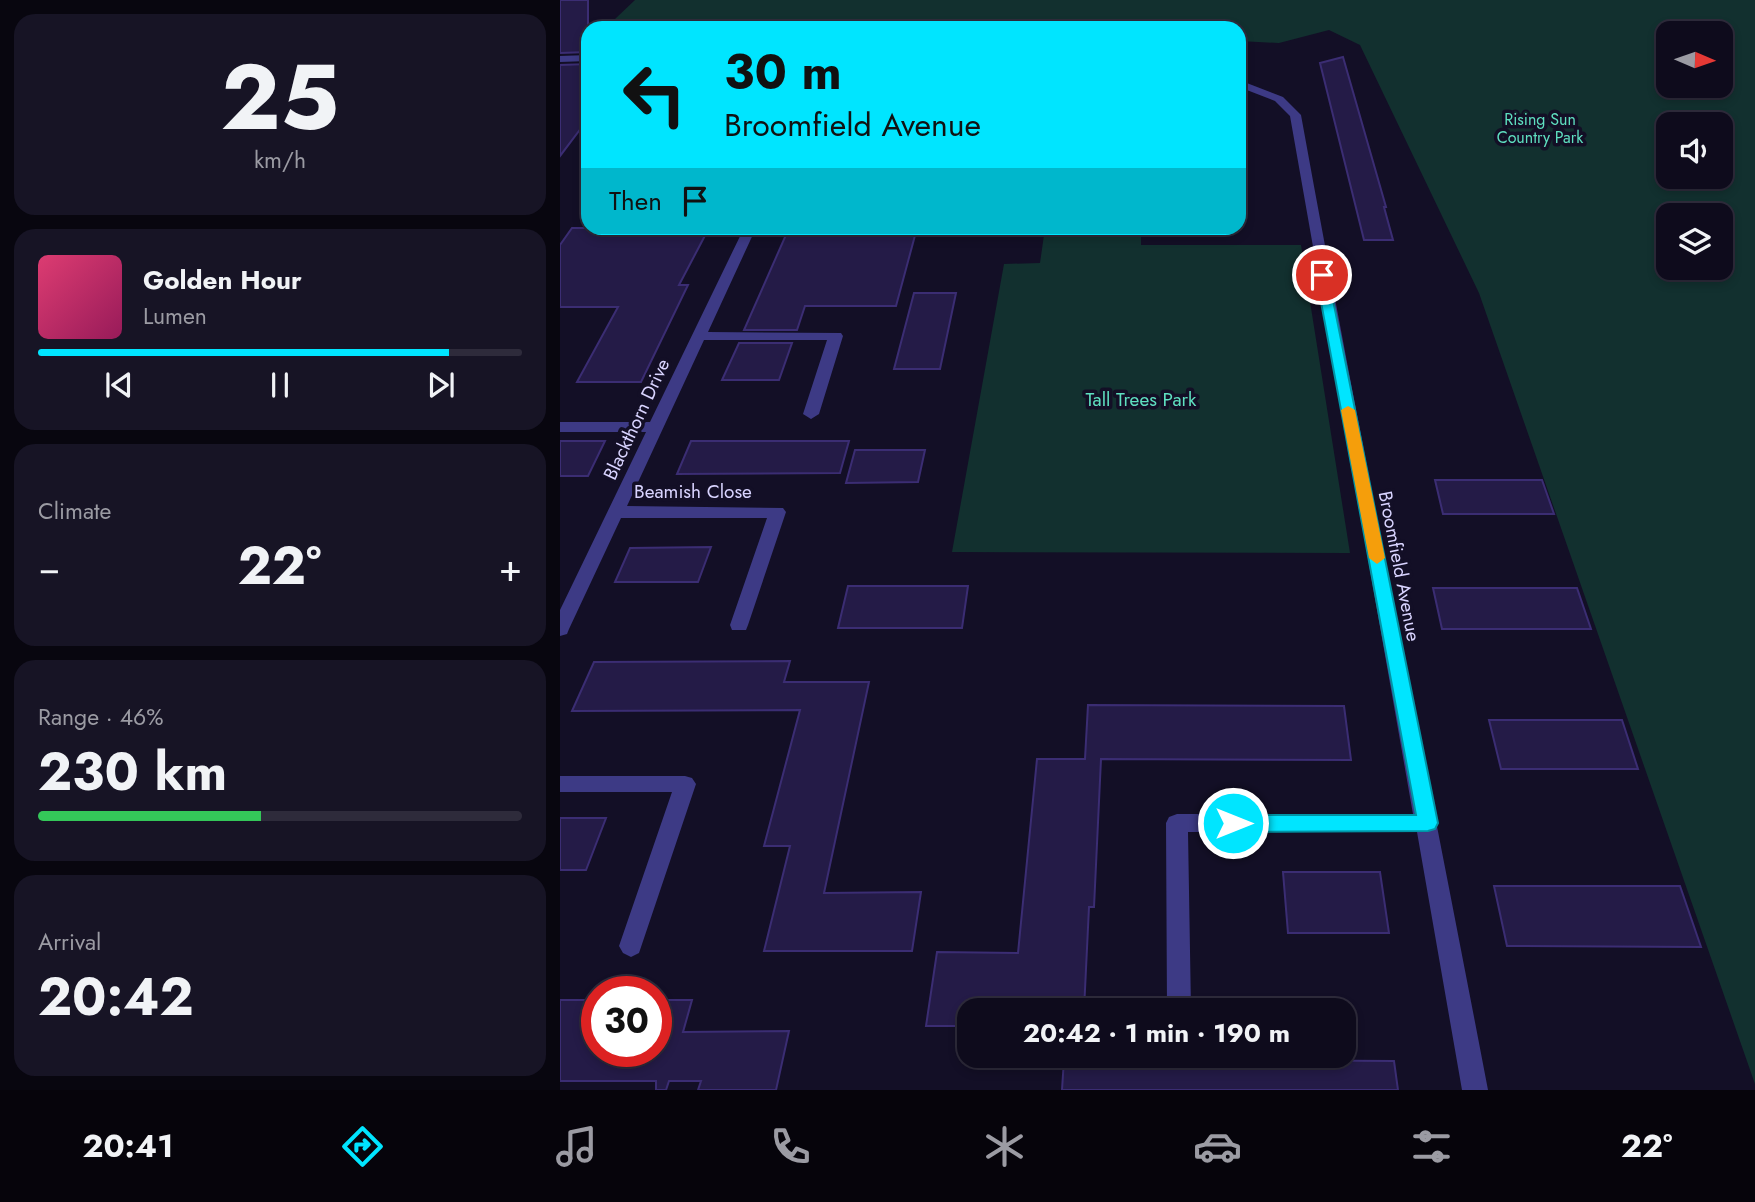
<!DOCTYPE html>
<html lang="en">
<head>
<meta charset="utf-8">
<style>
	:root { --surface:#0e0b1c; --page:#171425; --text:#f1f3f6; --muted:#9b9ba3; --line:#2e2b3b; --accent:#00e5ff }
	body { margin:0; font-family:Jost,sans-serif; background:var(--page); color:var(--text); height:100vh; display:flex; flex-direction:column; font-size:26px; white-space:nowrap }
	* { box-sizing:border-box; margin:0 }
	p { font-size:23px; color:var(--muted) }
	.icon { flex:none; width:38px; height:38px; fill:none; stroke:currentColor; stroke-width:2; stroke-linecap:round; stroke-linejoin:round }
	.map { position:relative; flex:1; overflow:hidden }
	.sheet { display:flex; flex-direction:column; gap:14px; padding:14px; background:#08060f; width:560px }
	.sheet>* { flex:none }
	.hud { position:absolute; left:21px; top:21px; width:665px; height:214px; border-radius:21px; box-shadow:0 4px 10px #0003,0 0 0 2px var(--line); background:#00e5ff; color:#111; overflow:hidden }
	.needle { width:46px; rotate:92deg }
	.tools { position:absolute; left:1096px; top:21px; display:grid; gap:14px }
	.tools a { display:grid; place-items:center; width:77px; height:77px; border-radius:14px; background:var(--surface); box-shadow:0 4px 10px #0003,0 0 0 2px var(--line); font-size:35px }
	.speed { position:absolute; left:21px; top:976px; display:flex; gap:14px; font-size:35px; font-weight:700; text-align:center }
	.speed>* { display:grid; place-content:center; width:91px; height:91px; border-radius:50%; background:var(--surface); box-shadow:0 4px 10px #0003,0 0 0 2px var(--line); line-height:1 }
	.speed .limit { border:10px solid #d22; background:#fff; color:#111 }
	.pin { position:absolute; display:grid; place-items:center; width:60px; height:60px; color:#fff; margin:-30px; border:4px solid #fff; border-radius:50%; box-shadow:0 2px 7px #0007 }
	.me { position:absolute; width:77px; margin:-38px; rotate:90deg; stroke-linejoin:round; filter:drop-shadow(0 0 5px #0008) }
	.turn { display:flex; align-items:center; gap:24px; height:147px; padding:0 28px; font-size:32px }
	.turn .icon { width:91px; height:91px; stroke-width:2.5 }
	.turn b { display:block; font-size:49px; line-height:60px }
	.then { display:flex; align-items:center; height:66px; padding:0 28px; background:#0003; gap:14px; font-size:26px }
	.big { font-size:52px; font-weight:700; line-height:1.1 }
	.sheet .card { flex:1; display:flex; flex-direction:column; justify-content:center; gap:10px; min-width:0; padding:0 24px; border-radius:21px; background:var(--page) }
	.sheet .dial { align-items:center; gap:0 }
	.dial b { font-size:91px; line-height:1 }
	.song { display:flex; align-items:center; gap:21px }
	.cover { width:84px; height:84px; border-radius:10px; background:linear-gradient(135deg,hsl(340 70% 55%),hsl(330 70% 35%)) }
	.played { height:7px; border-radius:4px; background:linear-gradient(90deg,var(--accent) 85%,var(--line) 85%) }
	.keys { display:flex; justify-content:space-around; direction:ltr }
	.heat { display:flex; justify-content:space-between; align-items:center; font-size:38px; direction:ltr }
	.charge { height:10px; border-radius:5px; background:linear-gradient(90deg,#34c759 46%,var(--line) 0) }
	.trip { position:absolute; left:397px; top:998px; width:399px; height:70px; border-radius:21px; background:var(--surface); box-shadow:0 4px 10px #0003,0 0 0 2px var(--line); font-weight:700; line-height:70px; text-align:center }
	.dock { display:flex; height:112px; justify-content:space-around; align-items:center; background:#06040b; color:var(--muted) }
	.dock .icon { width:49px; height:49px }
	.dock .current { color:var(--accent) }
	.dock b { font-size:32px; color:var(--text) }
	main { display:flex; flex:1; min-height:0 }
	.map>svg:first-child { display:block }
</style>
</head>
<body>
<main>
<section class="sheet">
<div class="card dial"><b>25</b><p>km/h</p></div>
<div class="card">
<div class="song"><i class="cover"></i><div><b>Golden Hour</b><p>Lumen</p></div></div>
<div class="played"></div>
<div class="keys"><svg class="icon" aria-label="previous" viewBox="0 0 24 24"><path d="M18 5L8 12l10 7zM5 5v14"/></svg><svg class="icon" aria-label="pause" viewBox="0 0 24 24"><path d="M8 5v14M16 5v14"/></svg><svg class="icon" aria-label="next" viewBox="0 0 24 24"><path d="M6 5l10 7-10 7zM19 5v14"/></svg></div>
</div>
<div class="card"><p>Climate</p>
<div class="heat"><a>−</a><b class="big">22°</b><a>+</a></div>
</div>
<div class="card"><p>Range · 46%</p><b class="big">230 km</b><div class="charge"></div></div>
<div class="card"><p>Arrival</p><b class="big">20:42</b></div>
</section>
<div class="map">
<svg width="1195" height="1090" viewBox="0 0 1195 1090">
	<rect width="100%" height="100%" fill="#130f26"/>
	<!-- green -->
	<path fill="#12302f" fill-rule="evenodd" d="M 75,0 L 1195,0 L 1195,1084 L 919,293 L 800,45 L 769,30 L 719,43 L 679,41 L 679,28 L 443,28 L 216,20 L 55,19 ZM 1108,33 L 1160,33 L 1160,86 L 1108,86 ZM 1160,124 L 1160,177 L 1108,177 L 1108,124 ZM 1160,215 L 1160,268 L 1108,268 L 1108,215 Z
		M 485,228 L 581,228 L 581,245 L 741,245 L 790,553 L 392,552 L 444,264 L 480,263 Z"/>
	<!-- building -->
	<path fill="#241b47" stroke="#3b2d73" stroke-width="2" d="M 0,0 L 28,0 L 28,52 L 0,53 Z
		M 783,57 L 826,207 L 824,207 L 833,240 L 804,240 L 760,63 Z
		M 28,64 L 28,119 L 0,156 L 0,65 Z
		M 12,228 L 149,228 L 119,285 L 128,285 L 81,382 L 17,382 L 58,307 L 0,307 L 0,245 Z
		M 229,228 L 357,228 L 336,306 L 245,306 L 237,330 L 184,330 Z
		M 354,293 L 396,293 L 380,369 L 334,369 Z
		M 179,343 L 232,343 L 219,380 L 162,380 Z
		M 0,441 L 45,441 L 28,476 L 0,476 Z
		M 131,441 L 289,441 L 280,473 L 117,474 Z
		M 295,450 L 365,450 L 358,482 L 286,483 Z
		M 875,480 L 982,480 L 994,514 L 883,514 Z
		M 151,547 L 138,582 L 55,582 L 70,548 Z
		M 288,586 L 408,586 L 402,628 L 278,628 Z
		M 873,588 L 1017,588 L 1031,629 L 882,629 Z
		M 230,661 L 224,682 L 309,682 L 264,893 L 361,892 L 352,951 L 204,951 L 230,846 L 204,846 L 240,710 L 12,711 L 34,662 Z
		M 528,705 L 784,706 L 791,760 L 541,759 L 534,907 L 529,907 L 524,1010 L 410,1010 L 410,1026 L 366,1026 L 377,952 L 458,953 L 477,759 L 525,759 Z
		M 929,720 L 1062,720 L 1078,769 L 941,769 Z
		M 0,818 L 46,818 L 26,870 L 0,870 Z
		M 723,872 L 820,872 L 829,933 L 728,933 Z
		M 934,886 L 1120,886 L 1141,947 L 947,946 Z
		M 0,1000 L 37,1000 L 37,1052 L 96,1052 L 96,1000 L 132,1000 L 123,1032 L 229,1031 L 216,1090 L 138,1090 L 141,1081 L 109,1081 L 106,1090 L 96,1090 L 96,1081 L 0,1081 Z
		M 504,1059 L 834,1061 L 838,1090 L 502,1090 Z"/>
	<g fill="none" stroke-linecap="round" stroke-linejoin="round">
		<!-- minor -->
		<path fill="#3d3a85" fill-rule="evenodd" d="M 28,55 L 28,61 L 0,62 L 0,56 Z
			M 679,80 L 723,97 L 741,115 C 800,441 866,765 928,1090 L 902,1090 L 857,832 L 628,832 L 631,1010 L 607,1010 L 606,823 L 609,817 L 617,814 L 853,814 L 730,116 L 715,101 L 679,87 Z
			M 184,228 L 196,228 L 148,332 L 281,333 L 283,336 L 259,414 L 251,419 L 243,414 L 267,340 L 144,340 L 67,506 L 223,508 L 226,512 L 188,625 L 186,630 L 172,630 L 170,625 L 207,518 L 61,518 L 9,629 L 7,634 L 0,636 L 0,610 L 86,432 L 0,432 L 0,422 L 90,422 Z
			M 0,776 L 125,776 L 132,778 L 136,784 L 79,953 L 71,957 L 63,953 L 59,946 L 112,792 L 0,792 Z"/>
	</g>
	<!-- route -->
	<path fill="#00e5ff" stroke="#0095a6" stroke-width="2" d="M 762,271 L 768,275 L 878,823 L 875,829 L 868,831 L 673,832 L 666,829 L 663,823 L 666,818 L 673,815 L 856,815 L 756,275 Z"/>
	<!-- slow -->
	<path fill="#f59e0b" d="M 788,406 L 795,410 L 825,558 L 817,564 L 809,558 L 781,410 Z"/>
	<g text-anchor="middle" stroke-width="7" stroke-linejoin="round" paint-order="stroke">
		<!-- far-park labels -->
		<g font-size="16" fill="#5fe0c0" stroke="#130f26">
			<text x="980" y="125">Rising Sun<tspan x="980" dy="18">Country Park</tspan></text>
		</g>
		<!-- park labels -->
		<g font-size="19" fill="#5fe0c0" stroke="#130f26">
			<text x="581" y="406">Tall Trees Park</text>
		</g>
		<!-- street labels -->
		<g font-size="19" fill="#d9d4ff" stroke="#130f26">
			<text transform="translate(76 419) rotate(-65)" y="7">Blackthorn Drive</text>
			<text x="133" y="498">Beamish Close</text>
			<text transform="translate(840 566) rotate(79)" y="7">Broomfield Avenue</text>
		</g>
	</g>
</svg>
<div class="tools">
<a><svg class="needle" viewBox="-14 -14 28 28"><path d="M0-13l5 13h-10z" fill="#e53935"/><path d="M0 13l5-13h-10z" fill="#9b9ba3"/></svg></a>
<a><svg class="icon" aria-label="sound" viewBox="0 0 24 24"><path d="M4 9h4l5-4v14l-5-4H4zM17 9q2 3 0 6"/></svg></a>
<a><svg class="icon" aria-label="layers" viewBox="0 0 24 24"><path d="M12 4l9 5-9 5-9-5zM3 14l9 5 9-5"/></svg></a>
</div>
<div class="speed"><div class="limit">30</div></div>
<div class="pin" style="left:762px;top:275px;background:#d93025"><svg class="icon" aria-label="arrive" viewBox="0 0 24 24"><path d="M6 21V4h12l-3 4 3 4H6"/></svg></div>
<svg class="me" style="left:673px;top:823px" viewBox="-20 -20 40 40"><circle r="17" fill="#00e5ff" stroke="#fff" stroke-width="3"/><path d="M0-11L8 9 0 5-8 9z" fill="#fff"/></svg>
<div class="trip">20:42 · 1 min · 190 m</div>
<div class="hud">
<div class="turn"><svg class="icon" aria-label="left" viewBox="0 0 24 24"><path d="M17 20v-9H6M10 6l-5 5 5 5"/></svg><div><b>30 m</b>Broomfield Avenue</div></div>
<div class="then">Then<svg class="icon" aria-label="arrive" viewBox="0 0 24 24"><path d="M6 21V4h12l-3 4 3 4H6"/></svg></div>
</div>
</div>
</main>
<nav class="dock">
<b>20:41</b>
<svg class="icon current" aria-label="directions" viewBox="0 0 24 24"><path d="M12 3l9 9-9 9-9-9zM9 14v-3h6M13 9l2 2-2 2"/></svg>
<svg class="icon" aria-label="music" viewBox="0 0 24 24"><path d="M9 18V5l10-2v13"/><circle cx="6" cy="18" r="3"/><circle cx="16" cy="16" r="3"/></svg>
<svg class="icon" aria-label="phone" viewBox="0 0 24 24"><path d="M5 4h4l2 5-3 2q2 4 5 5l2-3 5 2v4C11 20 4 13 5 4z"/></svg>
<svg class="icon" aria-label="climate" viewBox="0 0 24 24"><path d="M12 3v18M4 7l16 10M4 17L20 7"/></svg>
<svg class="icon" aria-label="car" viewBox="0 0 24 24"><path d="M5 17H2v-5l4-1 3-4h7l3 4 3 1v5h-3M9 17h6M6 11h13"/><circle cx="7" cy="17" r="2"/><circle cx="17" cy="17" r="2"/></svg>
<svg class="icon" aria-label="filters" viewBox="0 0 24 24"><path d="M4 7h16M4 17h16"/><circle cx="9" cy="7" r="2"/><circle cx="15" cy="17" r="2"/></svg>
<b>22°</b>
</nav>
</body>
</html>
